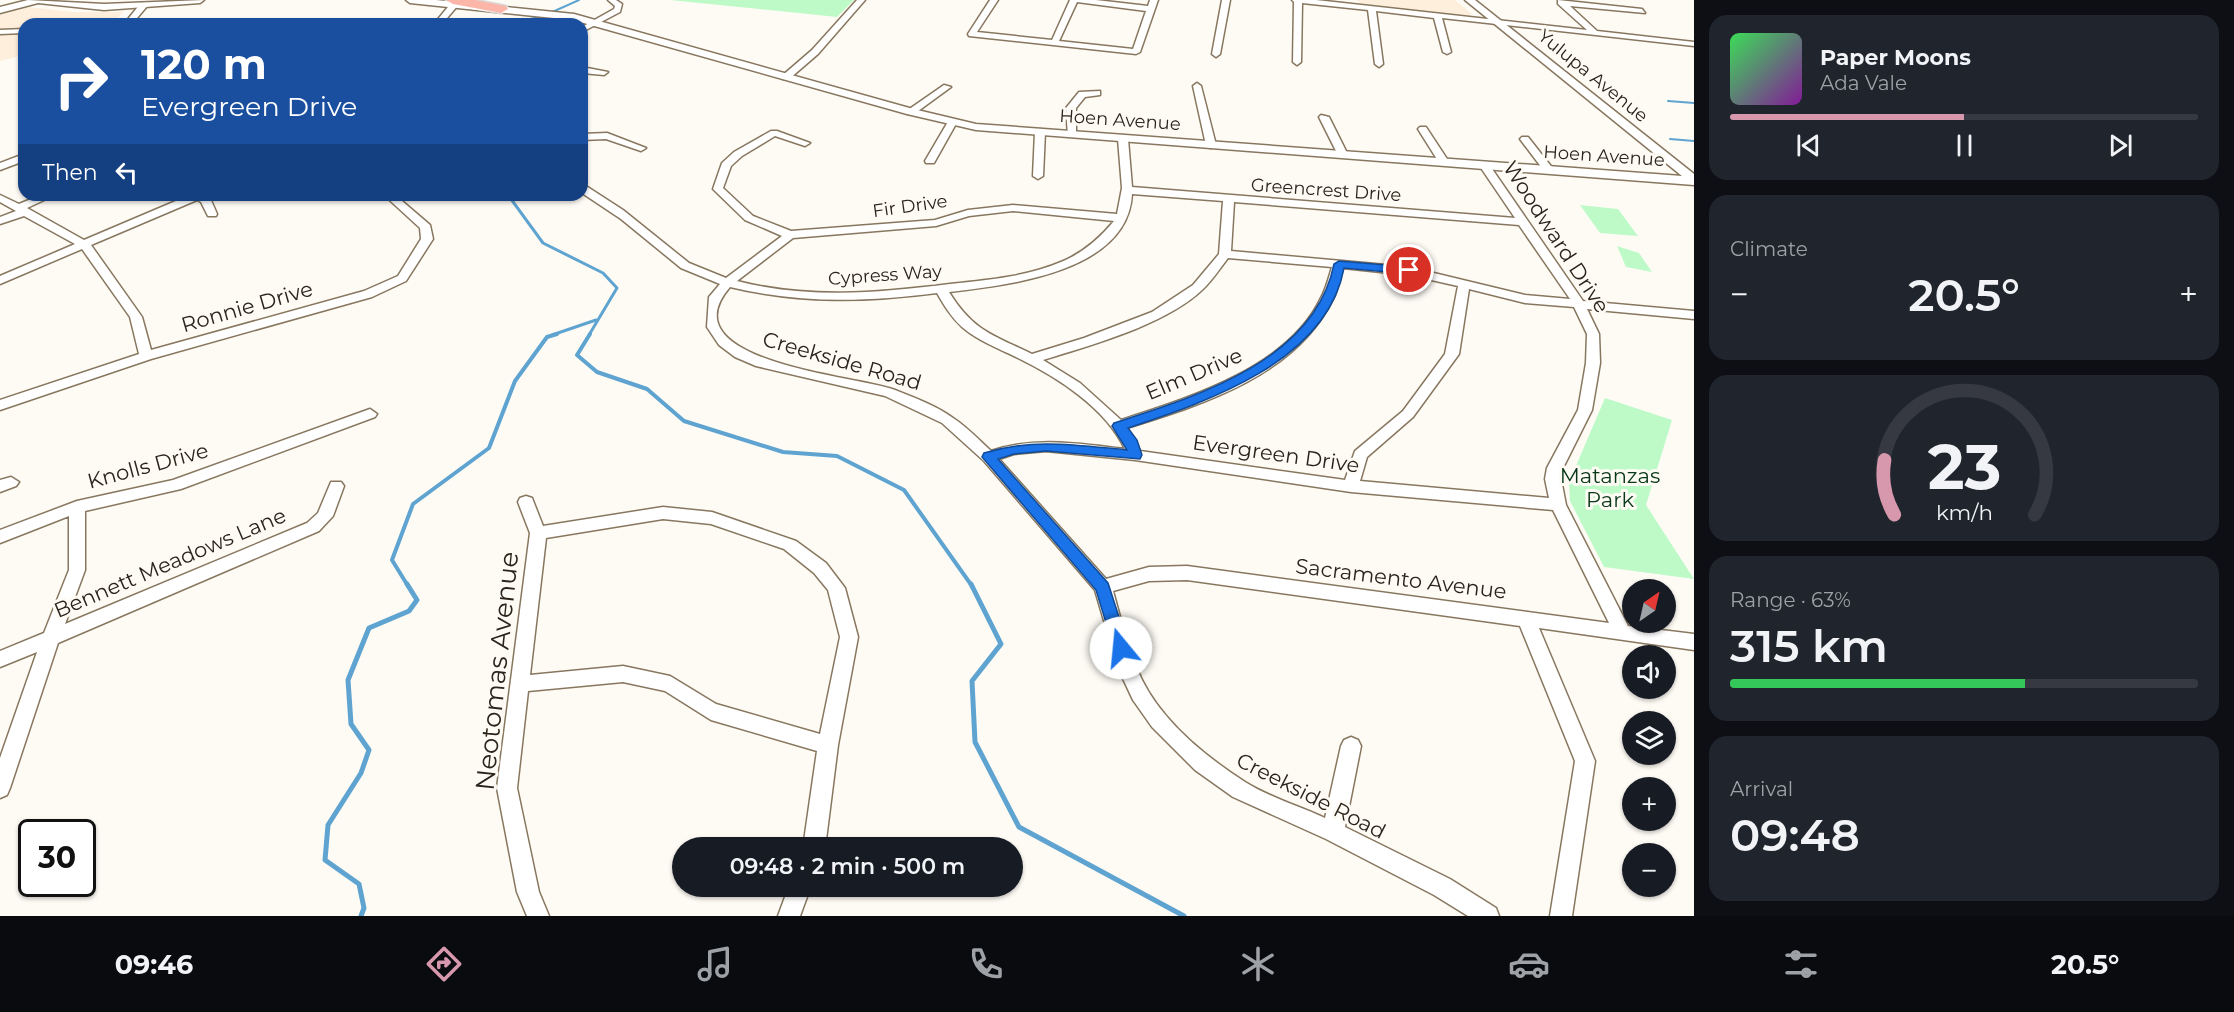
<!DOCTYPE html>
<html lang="en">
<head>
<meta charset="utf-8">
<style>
	:root { --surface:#171b24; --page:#20242c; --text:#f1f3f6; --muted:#9ea1a6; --line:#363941; --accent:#d797ac }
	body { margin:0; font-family:Montserrat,sans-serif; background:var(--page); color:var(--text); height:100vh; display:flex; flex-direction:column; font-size:22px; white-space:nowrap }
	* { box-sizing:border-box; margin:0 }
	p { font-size:20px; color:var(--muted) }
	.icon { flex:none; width:33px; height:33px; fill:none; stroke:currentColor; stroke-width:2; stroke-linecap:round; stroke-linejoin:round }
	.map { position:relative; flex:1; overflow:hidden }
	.side { display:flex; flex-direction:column; gap:15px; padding:15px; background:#0d0f14; width:540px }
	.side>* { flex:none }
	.hud { position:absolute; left:18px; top:18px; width:570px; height:183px; border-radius:18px; box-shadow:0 2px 4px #0004; background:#1a4fa0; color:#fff; overflow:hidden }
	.needle { width:39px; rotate:34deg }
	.buttons { position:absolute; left:1622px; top:579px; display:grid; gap:12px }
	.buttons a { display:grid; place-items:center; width:54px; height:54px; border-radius:50%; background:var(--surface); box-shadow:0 2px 4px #0004; font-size:30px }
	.speed { position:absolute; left:18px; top:819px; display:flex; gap:12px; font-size:30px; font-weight:700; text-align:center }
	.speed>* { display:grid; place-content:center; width:78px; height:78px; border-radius:50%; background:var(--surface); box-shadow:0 2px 4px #0004; line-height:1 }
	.speed .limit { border:3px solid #111; border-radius:9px; background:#fff; color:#111 }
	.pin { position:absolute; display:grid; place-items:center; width:51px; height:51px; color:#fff; margin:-26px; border:3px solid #fff; border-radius:50%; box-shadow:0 2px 6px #0007 }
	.me { position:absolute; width:66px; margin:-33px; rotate:343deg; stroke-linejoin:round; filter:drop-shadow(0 0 4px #0008) }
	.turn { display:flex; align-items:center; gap:21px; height:126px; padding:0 24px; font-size:27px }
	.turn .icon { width:78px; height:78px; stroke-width:2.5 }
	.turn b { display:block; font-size:42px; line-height:51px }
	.then { display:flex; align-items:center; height:57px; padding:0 24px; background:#0003; gap:12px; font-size:22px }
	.big { font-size:45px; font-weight:600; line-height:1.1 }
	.side .tile { flex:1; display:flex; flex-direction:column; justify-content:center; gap:9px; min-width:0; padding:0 21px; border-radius:18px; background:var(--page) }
	.side .dial { align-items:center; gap:0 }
	.dial svg { height:156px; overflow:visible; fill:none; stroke:var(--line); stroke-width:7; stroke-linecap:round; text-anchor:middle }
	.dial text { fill:var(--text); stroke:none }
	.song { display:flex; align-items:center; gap:18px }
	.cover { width:72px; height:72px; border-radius:9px; background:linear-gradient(135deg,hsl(130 70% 55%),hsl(290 70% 35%)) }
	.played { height:6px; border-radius:3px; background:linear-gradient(90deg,var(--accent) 50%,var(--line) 50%) }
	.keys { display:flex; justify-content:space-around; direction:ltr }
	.heat { display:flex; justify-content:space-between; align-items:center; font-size:33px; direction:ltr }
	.charge { height:9px; border-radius:4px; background:linear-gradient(90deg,#34c759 63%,var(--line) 0) }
	.trip { position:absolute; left:672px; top:837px; width:351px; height:60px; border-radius:30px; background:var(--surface); box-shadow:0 2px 4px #0004; font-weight:600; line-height:60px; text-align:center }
	.dock { display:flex; height:96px; justify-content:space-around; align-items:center; background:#090b0e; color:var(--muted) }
	.dock .icon { width:42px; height:42px }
	.dock .selected { color:var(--accent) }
	.dock b { font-size:27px; color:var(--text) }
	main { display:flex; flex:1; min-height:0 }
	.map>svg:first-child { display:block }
</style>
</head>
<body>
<main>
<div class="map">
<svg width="1694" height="916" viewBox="0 0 1694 916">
	<rect width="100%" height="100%" fill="#fefbf5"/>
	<!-- commercial -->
	<path fill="#fdefdb" d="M 1357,0 L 1455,0 L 1472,14 L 1468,16 L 1361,4 Z
		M 29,7 L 73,12 L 123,12 L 113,24 L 24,24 L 24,28 L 0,29 L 0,14 Z
		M 24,33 L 24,55 L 0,61 L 0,34 Z"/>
	<!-- green -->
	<path fill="#befac8" d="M 670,0 L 854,0 L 837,17 Z
		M 1580,205 L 1618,209 L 1638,236 L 1600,233 Z
		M 1617,246 L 1639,253 L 1652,272 L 1626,267 Z
		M 1605,398 L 1672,420 L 1646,505 L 1694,579 L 1604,567 L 1570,501 L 1569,482 Z"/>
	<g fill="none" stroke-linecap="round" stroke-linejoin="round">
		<!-- stream-far3 -->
		<path stroke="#5fa4d0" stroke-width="2" d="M 550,13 L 579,0
			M 509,24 L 543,16
			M 1668,101 L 1694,103
			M 1670,139 L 1694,141"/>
		<!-- stream-far2 -->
		<path stroke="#5fa4d0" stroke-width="3" d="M 508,195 L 543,243 L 603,273 L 617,288 L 589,335
			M 552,335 L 596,320"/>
		<!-- stream-far1 -->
		<path stroke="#5fa4d0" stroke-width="4" d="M 590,334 L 577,355 L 597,372 L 647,389 L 684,421 L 783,452 L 837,456 L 904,490 L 972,586
			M 408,586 L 392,560 L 413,504 L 489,448 L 515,381 L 547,337 L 557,334"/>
		<!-- stream -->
		<path stroke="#5fa4d0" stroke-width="5" d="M 971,584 L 1001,644 L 972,681 L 975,742 L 1019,827 L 1184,916
			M 361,916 L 364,908 L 359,884 L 325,860 L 328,825 L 361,773 L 369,750 L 351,724 L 348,680 L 369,628 L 409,611 L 417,600 L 407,584"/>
		<!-- minor casing -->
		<g stroke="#88775f" stroke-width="3">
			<path id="minor" d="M 608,0 L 616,0 L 622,4 L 620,12 L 582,32 L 582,27 L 614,9 L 615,6 Z
				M 857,0 L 865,0 L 818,54 L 789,79 L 783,79 L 783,75 L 812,50 Z
				M 990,0 L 998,0 L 977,32 L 1052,40 L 1070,0 L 1096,0 L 1148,6 L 1150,0 L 1158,0 L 1140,52 L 1136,54 L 969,36 L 968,34 ZM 1077,2 L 1146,11 L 1133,49 L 1059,41 Z
				M 1222,0 L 1230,0 L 1220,54 L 1216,57 L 1212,54 Z
				M 1292,0 L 1316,0 L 1587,30 L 1558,4 L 1558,0 L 1642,9 L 1645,13 L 1570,6 L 1597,31 L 1694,42 L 1694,46 L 1442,18 L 1451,52 L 1447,54 L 1443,52 L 1434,18 L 1376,11 L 1383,64 L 1379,67 L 1375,64 L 1368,10 L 1302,3 L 1301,62 L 1297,65 L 1293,62 L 1294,2 Z
				M 452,2 L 459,4 L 442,24 L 434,24 Z
				M 141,3 L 148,5 L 132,24 L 124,24 Z
				M 24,29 L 24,33 L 0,34 L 0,30 Z
				M 582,67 L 608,72 L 604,75 L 582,73 Z
				M 1197,83 L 1201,86 L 1216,145 L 1211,148 L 1206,145 L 1193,86 Z
				M 944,85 L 951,87 L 914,114 L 908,114 L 908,110 Z
				M 1100,91 L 1100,95 L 1085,97 L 1076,108 L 1076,134 L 1068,136 L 1066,108 L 1079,92 Z
				M 1321,115 L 1329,117 L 1348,155 L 1347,157 L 1338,155 L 1319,117 Z
				M 949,120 L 957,122 L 934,163 L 926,163 L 925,161 Z
				M 1420,127 L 1426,127 L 1449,162 L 1448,164 L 1440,164 L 1418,129 Z
				M 1040,129 L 1045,132 L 1043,176 L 1038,179 L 1033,176 L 1035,132 Z
				M 771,131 L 777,131 L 810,143 L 805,146 L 775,136 L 742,156 L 731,166 L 723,188 L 753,216 L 791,231 L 935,220 L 968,210 L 1013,205 L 1117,214 L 1122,188 L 1118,139 L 1123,136 L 1128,139 L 1132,187 L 1515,218 L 1479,165 L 1484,162 L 1488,163 L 1583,301 L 1694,311 L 1694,319 L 1587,309 L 1599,334 L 1600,363 L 1592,410 L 1563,468 L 1561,479 L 1566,505 L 1628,626 L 1694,634 L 1694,650 L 1539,628 L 1595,761 L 1572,916 L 1550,916 L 1575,761 L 1520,626 L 1187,580 L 1149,581 L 1113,591 C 1120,616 1126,642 1136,666 C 1154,715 1203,755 1245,782 C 1269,797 1299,806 1325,818 L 1341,746 L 1344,740 L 1351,737 L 1358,740 L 1361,746 L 1345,827 L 1450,879 L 1496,908 L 1499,916 L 1468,916 L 1434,895 L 1326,839 L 1233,797 L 1195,770 L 1152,727 L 1133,700 L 1118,668 L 1095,590 L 984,461 L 942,423 L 885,396 L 756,366 L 735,357 L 719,345 L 707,327 L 709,297 L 720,284 L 681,268 L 621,219 L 582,193 L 582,185 L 586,186 L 623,210 L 689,263 L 726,278 L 782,236 L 745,220 L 713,189 L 722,163 L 734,152 ZM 1132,194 L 1223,201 L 1219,254 L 1193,285 L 1152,312 L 1084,338 L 1032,354 C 993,335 973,331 949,292 C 1009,285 1128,272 1132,194 ZM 1234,202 L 1519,225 L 1570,299 L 1525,295 L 1409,267 L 1231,251 ZM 1013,211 L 1114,221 C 1099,239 1083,253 1061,262 C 1026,277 987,280 950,284 C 878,293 808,299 737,281 L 793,238 L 936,226 L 969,216 ZM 1228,258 L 1332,267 C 1329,277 1326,289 1321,298 C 1288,368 1189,398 1121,420 L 1080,383 L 1043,360 C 1091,345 1165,325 1202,290 C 1212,281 1220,268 1228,258 ZM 1343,268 L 1409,275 L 1458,286 L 1445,354 L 1403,411 L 1355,451 L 1345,480 L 1140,451 L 1127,428 C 1203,404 1295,376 1333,299 C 1338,290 1340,278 1343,268 ZM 730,287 C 800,304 867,302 937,293 C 944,305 951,317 962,327 C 978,341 998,348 1018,358 C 1057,377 1106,408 1125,449 C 1079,444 1036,436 991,451 C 979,440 967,427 953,418 C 937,406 913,397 895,390 C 858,376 665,362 730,287 ZM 1469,289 L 1525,303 L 1574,307 L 1587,334 L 1586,363 L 1578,410 L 1547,468 L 1545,479 L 1549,498 L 1360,481 L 1367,457 L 1413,417 L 1459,354 ZM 1046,451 L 1135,460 L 1351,492 L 1553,510 L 1609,623 L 1187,566 L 1149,567 L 1106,579 L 999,459 L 1014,454 Z
				M 582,134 L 607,133 L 646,148 L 641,151 L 606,139 L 582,140 Z
				M 1522,137 L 1528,137 L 1554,170 L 1553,172 L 1545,172 L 1520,139 Z
				M 24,154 L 24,161 L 0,170 L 0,163 Z
				M 0,195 L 19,204 L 41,195 L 55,195 L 27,208 L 84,240 L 190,195 L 210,198 L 217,214 L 216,216 L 208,216 L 201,202 L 197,200 L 91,245 L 142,317 L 151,350 L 364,291 L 398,276 L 421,239 L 420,228 L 384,195 L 395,195 L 430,225 L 433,239 L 406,281 L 372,297 L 151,359 L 0,410 L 0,400 L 139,354 L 130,317 L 82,249 L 0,284 L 0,276 L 75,244 L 24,216 L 0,224 L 0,217 L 16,211 L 0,202 Z
				M 370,409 L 377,414 L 375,417 L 181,489 L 85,511 L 85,570 L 65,624 L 307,523 L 318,513 L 331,482 L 341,482 L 344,486 L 333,516 L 319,531 L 58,643 L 10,788 L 7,795 L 0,798 L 0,758 L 37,652 L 0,667 L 0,651 L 44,633 L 69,570 L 69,516 L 0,543 L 0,530 L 77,501 L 173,480 Z
				M 11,477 L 19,482 L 16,486 L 0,492 L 0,480 Z
				M 526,496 L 532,498 L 543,526 L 663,507 L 712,512 L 796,541 L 826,563 L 845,588 L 858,637 L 838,745 L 825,848 L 803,848 L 817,751 L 711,720 L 665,691 L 623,682 L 528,691 L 517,788 L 539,892 L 549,916 L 527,916 L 517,892 L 497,788 L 530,533 L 518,502 L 520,498 ZM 663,519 L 711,524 L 784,549 L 814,573 L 828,590 L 840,637 L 820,734 L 716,704 L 670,676 L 623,666 L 530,675 L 546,538 Z
				M 789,886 L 811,886 L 800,916 L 778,916 Z"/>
		</g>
		<!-- tertiary casing -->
		<g stroke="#88775f" stroke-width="3">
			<path id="tertiary" d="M 28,0 L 104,4 L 204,0 L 200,3 L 104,10 L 38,3 L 0,13 L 0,7 Z
				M 406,0 L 436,0 L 574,14 L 913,109 L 976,124 L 1682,176 L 1465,0 L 1475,0 L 1694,174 L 1694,185 L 976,130 L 907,114 L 573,20 L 410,3 Z"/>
		</g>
		<!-- motorway casing -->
		<g stroke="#d9d8d6" stroke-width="3">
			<path id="motorway" d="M 446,0 L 475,0 L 506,6 L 508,9 L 501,13 L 453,4 Z"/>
		</g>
		<!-- minor -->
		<use href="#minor" fill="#fff" fill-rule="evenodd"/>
		<!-- tertiary -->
		<use href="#tertiary" fill="#fff" fill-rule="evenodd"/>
		<!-- motorway -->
		<use href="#motorway" fill="#fcb6a9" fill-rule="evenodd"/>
	</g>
	<!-- route -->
	<path fill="#1a73e8" stroke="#114b97" stroke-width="1.5" d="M 1339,261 L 1409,267 L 1415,270 L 1409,274 L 1344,268 C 1327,362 1206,402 1128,428 L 1137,440 L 1142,455 L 1140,459 L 1046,451 L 1014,454 L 998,459 L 1108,583 L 1129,648 L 1127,652 L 1115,652 L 1096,590 L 982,457 L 984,453 C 1035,438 1075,445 1127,450 L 1112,426 L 1114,423 C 1195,397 1315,361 1334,264 Z"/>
	<g text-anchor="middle" stroke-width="6" stroke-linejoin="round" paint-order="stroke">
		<!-- far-street labels -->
		<g font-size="18" fill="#2b241a" stroke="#fefbf5">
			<text transform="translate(1593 76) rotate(39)" y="6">Yulupa Avenue</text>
			<text transform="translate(1120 120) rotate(4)" y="6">Hoen Avenue</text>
			<text transform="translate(1604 156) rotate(4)" y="6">Hoen Avenue</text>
			<text transform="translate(1326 190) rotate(4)" y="6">Greencrest Drive</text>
			<text transform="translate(910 206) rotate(-8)" y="6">Fir Drive</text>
			<text transform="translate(885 275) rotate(-4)" y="6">Cypress Way</text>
		</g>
		<!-- street labels -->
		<g font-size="21" fill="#2b241a" stroke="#fefbf5">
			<text transform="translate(1556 237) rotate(57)" y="7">Woodward Drive</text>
			<text transform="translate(247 307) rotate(-16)" y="7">Ronnie Drive</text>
			<text transform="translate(842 361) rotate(16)" y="7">Creekside Road</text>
			<text transform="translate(1194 374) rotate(-23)" y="7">Elm Drive</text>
			<text transform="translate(1276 454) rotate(8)" y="7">Evergreen Drive</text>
			<text transform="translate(148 466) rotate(-15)" y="7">Knolls Drive</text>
			<text transform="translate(170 563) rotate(-23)" y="7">Bennett Meadows Lane</text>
			<text transform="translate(1401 579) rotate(7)" y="7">Sacramento Avenue</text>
			<text transform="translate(1311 796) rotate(27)" y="7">Creekside Road</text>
		</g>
		<!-- park labels -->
		<g font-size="21" fill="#083817" stroke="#fefbf5">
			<text x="1610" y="483">Matanzas<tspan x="1610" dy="24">Park</tspan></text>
		</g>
		<!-- near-street labels -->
		<g font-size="26" fill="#2b241a" stroke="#fefbf5">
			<text transform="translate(497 671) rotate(-84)" y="9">Neotomas Avenue</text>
		</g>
	</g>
</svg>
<div class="buttons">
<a><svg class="needle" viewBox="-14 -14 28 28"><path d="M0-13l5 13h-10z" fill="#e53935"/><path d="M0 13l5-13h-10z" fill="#9ea1a6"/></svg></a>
<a><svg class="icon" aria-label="sound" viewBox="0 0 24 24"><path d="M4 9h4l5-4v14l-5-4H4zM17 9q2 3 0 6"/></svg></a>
<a><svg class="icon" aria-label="layers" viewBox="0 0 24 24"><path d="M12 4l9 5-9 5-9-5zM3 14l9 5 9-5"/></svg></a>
<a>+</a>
<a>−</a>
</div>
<div class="speed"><div class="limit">30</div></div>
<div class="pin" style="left:1409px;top:270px;background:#d93025"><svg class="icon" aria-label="arrive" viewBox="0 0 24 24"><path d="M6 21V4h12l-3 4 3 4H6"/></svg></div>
<svg class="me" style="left:1121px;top:648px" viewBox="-20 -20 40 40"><circle r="19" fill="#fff"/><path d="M0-13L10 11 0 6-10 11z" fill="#1a73e8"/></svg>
<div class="trip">09:48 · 2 min · 500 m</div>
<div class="hud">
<div class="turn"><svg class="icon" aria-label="right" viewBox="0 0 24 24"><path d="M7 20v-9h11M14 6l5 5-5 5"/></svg><div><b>120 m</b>Evergreen Drive</div></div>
<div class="then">Then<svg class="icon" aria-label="left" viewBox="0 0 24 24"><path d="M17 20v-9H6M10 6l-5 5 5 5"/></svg></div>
</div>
</div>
<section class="side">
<div class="tile">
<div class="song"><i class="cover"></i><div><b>Paper Moons</b><p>Ada Vale</p></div></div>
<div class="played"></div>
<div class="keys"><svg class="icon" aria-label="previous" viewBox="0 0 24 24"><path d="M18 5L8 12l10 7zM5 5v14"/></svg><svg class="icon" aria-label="pause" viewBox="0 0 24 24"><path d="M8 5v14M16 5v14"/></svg><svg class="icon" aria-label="next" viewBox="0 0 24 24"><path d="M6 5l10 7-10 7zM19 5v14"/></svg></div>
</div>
<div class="tile"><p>Climate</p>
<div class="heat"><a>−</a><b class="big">20.5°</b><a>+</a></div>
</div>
<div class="tile dial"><svg viewBox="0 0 100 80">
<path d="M14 69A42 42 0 1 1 86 69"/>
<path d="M14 69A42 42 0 0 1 9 41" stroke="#d797ac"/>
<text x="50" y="56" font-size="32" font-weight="700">23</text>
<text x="50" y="72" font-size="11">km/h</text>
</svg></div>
<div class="tile"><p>Range · 63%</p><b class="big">315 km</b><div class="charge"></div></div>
<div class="tile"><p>Arrival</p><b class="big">09:48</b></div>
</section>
</main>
<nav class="dock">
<b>09:46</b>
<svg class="icon selected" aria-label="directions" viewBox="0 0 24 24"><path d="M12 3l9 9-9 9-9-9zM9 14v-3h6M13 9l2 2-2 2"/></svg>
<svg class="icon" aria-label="music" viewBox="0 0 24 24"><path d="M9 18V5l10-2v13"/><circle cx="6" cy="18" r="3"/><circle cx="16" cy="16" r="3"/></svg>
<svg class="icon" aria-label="phone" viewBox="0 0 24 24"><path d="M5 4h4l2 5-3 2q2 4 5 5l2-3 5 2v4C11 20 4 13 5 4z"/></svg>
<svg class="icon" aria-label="climate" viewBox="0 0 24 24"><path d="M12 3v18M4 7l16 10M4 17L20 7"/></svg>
<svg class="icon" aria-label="car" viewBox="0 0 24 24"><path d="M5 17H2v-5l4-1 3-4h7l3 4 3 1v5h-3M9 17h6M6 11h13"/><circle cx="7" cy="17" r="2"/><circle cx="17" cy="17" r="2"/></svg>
<svg class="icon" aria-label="filters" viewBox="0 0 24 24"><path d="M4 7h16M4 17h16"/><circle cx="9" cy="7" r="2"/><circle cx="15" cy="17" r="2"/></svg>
<b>20.5°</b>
</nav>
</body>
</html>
